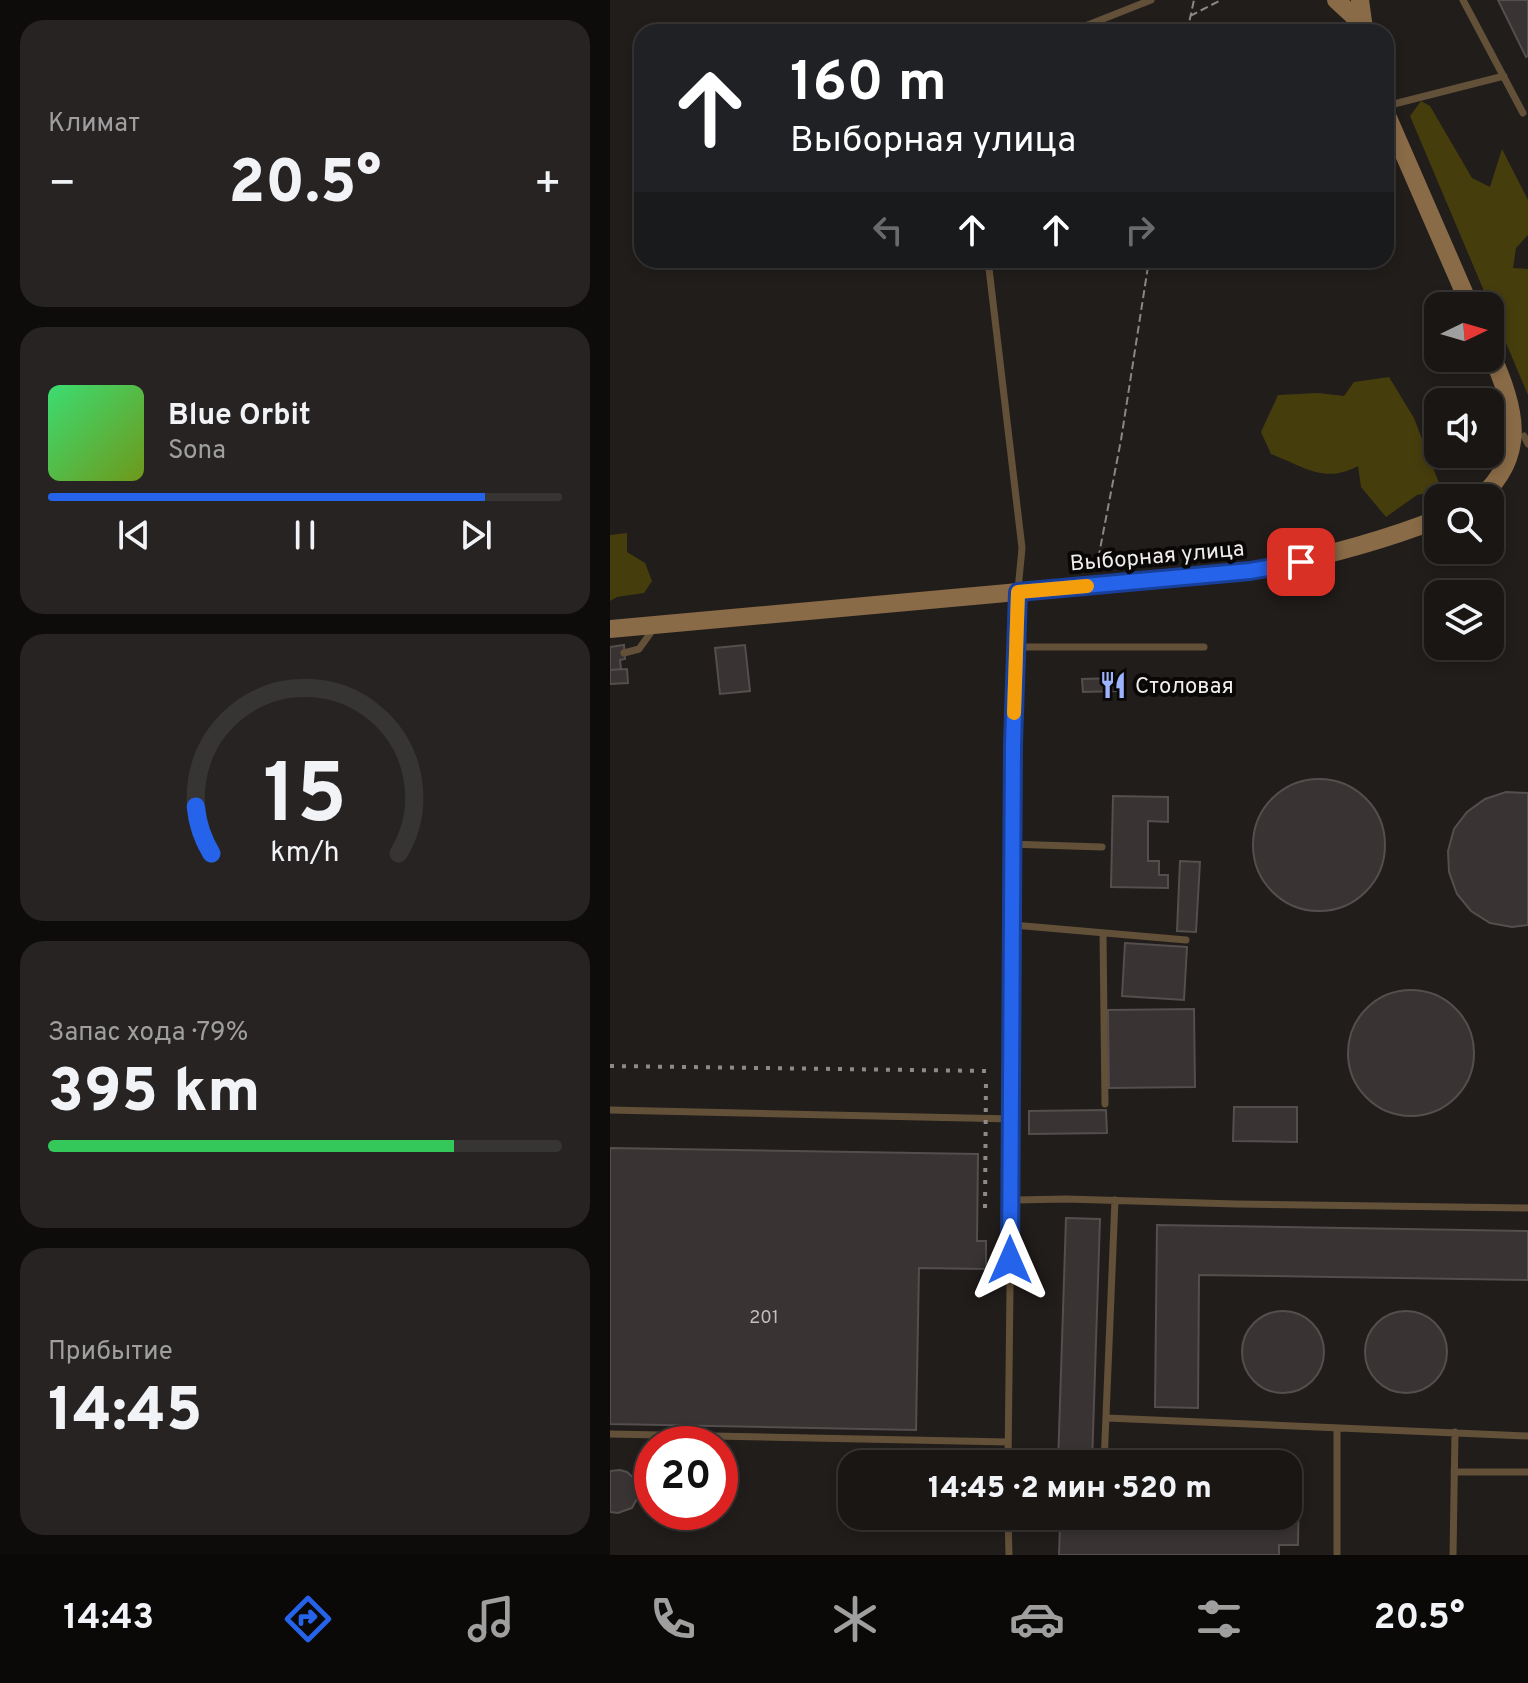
<!DOCTYPE html>
<html lang="ru">
<head>
<meta charset="utf-8">
<style>
	:root { --surface:#191614; --page:#262322; --text:#f1f3f6; --muted:#9f9fa0; --line:#373534; --accent:#2563eb }
	body { margin:0; font-family:Overpass,sans-serif; background:var(--page); color:var(--text); height:100vh; display:flex; flex-direction:column; font-size:30px; white-space:nowrap }
	* { box-sizing:border-box; margin:0 }
	p { font-size:26px; color:var(--muted) }
	.icon { flex:none; width:44px; height:44px; fill:none; stroke:currentColor; stroke-width:2; stroke-linecap:round; stroke-linejoin:round }
	.map { position:relative; flex:1; overflow:hidden }
	.panel { display:flex; flex-direction:column; gap:20px; padding:20px; background:#0e0c0b; width:610px }
	.panel>* { flex:none }
	.banner { position:absolute; left:24px; top:24px; width:760px; height:244px; border-radius:24px; box-shadow:0 4px 12px #0003,0 0 0 2px var(--line); background:#202124; color:#fff; overflow:hidden }
	.needle { width:52px; rotate:85deg }
	.fabs { position:absolute; left:814px; top:292px; display:grid; gap:16px }
	.fabs a { display:grid; place-items:center; width:80px; height:80px; border-radius:16px; background:var(--surface); box-shadow:0 4px 12px #0003,0 0 0 2px var(--line); font-size:40px }
	.speed { position:absolute; left:24px; top:1426px; display:flex; gap:16px; font-size:40px; font-weight:700; text-align:center }
	.speed>* { display:grid; place-content:center; width:104px; height:104px; border-radius:50%; background:var(--surface); box-shadow:0 4px 12px #0003,0 0 0 2px var(--line); line-height:1 }
	.speed .limit { border:12px solid #d22; background:#fff; color:#111 }
	.pin { position:absolute; display:grid; place-items:center; width:68px; height:68px; color:#fff; margin:-34px; border-radius:16px; box-shadow:0 4px 12px #0006 }
	.me { position:absolute; width:88px; margin:-44px; rotate:0deg; stroke-linejoin:round; filter:drop-shadow(0 0 6px #0008) }
	.turn { display:flex; align-items:center; gap:28px; height:168px; padding:0 24px; font-size:36px }
	.turn .icon { width:104px; height:104px; stroke-width:2.5 }
	.turn b { display:block; font-size:56px; line-height:68px }
	.lanes { display:flex; align-items:center; height:76px; padding:0 24px; background:#0003; justify-content:center; gap:40px; direction:ltr }
	.lanes .off { opacity:.35 }
	.big { font-size:60px; font-weight:800; line-height:1.1 }
	.panel .widget { flex:1; display:flex; flex-direction:column; justify-content:center; gap:12px; min-width:0; padding:0 28px; border-radius:24px; background:var(--page) }
	.panel .dial { align-items:center; gap:0 }
	.dial svg { height:208px; overflow:visible; fill:none; stroke:var(--line); stroke-width:7; stroke-linecap:round; text-anchor:middle }
	.dial text { fill:var(--text); stroke:none }
	.song { display:flex; align-items:center; gap:24px }
	.cover { width:96px; height:96px; border-radius:12px; background:linear-gradient(135deg,hsl(140 70% 55%),hsl(80 70% 35%)) }
	.played { height:8px; border-radius:4px; background:linear-gradient(90deg,var(--accent) 85%,var(--line) 85%) }
	.keys { display:flex; justify-content:space-around; direction:ltr }
	.heat { display:flex; justify-content:space-between; align-items:center; font-size:44px; direction:ltr }
	.charge { height:12px; border-radius:6px; background:linear-gradient(90deg,#34c759 79%,var(--line) 0) }
	.trip { position:absolute; left:228px; top:1450px; width:464px; height:80px; border-radius:24px; background:var(--surface); box-shadow:0 4px 12px #0003,0 0 0 2px var(--line); font-weight:800; line-height:80px; text-align:center }
	.menu { display:flex; height:128px; justify-content:space-around; align-items:center; background:#0a0908; color:var(--muted) }
	.menu .icon { width:56px; height:56px }
	.menu .active { color:var(--accent) }
	.menu b { font-size:36px; color:var(--text) }
	main { display:flex; flex:1; min-height:0 }
	.map>svg:first-child { display:block }
</style>
</head>
<body>
<main>
<section class="panel">
<div class="widget"><p>Климат</p>
<div class="heat"><a>−</a><b class="big">20.5°</b><a>+</a></div>
</div>
<div class="widget">
<div class="song"><i class="cover"></i><div><b>Blue Orbit</b><p>Sona</p></div></div>
<div class="played"></div>
<div class="keys"><svg class="icon" aria-label="previous" viewBox="0 0 24 24"><path d="M18 5L8 12l10 7zM5 5v14"/></svg><svg class="icon" aria-label="pause" viewBox="0 0 24 24"><path d="M8 5v14M16 5v14"/></svg><svg class="icon" aria-label="next" viewBox="0 0 24 24"><path d="M6 5l10 7-10 7zM19 5v14"/></svg></div>
</div>
<div class="widget dial"><svg viewBox="0 0 100 80">
<path d="M14 69A42 42 0 1 1 86 69"/>
<path d="M14 69A42 42 0 0 1 8 51" stroke="#2563eb"/>
<text x="50" y="56" font-size="32" font-weight="700">15</text>
<text x="50" y="72" font-size="11">km/h</text>
</svg></div>
<div class="widget"><p>Запас хода · 79%</p><b class="big">395 km</b><div class="charge"></div></div>
<div class="widget"><p>Прибытие</p><b class="big">14:45</b></div>
</section>
<div class="map">
<svg width="918" height="1555" viewBox="0 0 918 1555">
	<rect width="100%" height="100%" fill="#211d1b"/>
	<!-- green -->
	<path fill="#463d0d" d="M 811,101 L 820,106 L 862,178 L 880,187 L 892,149 L 918,200 L 918,235 L 906,248 L 903,268 L 918,269 L 918,395 L 800,116 Z
		M 779,377 L 804,418 L 832,491 L 807,495 L 776,517 L 751,487 L 748,466 C 714,484 695,467 661,454 L 651,432 L 668,395 L 708,393 L 734,396 L 744,382 Z
		M 17,533 L 17,552 L 35,563 L 42,581 L 34,593 L 7,597 L 0,601 L 0,535 Z"/>
	<!-- building -->
	<path fill="#393333" stroke="#544e4e" stroke-width="2" d="M 888,0 L 918,0 L 918,56 L 916,57 Z
		M 14,645 L 15,659 L 10,660 L 11,669 L 0,670 L 0,647 Z
		M 135,645 L 140,691 L 110,694 L 105,648 Z
		M 17,669 L 18,683 L 0,684 L 0,670 Z
		M 509,678 L 510,691 L 473,692 L 472,679 Z
		M643 845a66 66 0 1 1 132 0a66 66 0 1 1-132 0Z
		M 896,792 L 918,793 L 918,925 L 902,927 L 880,923 L 861,911 L 847,894 L 839,872 L 838,851 L 844,829 L 857,812 L 875,799 Z
		M 503,796 L 558,797 L 558,822 L 538,821 L 538,861 L 549,861 L 549,875 L 558,875 L 558,888 L 501,887 Z
		M 570,861 L 590,862 L 586,932 L 567,931 Z
		M 515,943 L 577,947 L 574,1000 L 512,996 Z
		M738 1053a63 63 0 1 1 126 0a63 63 0 1 1-126 0Z
		M 584,1009 L 585,1087 L 499,1088 L 498,1010 Z
		M 624,1107 L 687,1107 L 687,1142 L 623,1141 Z
		M 496,1110 L 497,1133 L 419,1134 L 419,1111 Z
		M 0,1148 L 368,1154 L 367,1241 L 376,1241 L 376,1269 L 309,1268 L 306,1430 L 0,1424 Z
		M 456,1218 L 490,1219 L 482,1464 L 448,1464 Z
		M 547,1225 L 918,1231 L 918,1280 L 589,1275 L 588,1408 L 545,1407 Z
		M755 1352a41 41 0 1 1 82 0a41 41 0 1 1-82 0Z
		M632 1352a41 41 0 1 1 82 0a41 41 0 1 1-82 0Z
		M 10,1470 L 17,1472 L 27,1481 L 29,1495 L 22,1508 L 8,1513 L 0,1512 L 0,1471 Z
		M 678,1491 L 689,1491 L 688,1545 L 669,1545 L 669,1555 L 449,1555 L 450,1526 L 509,1527 L 509,1516 L 678,1516 Z"/>
	<g fill="none" stroke-linecap="round" stroke-linejoin="round">
		<!-- path -->
		<path stroke="#8b8785" stroke-width="2" stroke-dasharray="8 4" stroke-linecap="butt" d="M 580,16 L 611,0
			M 577,32 L 584,0
			M 41,265 L 55,260
			M 486,570 L 511,440 L 539,260"/>
		<!-- service -->
		<path stroke="#635039" stroke-width="7" d="M 853,0 L 913,113
			M 460,32 L 541,0
			M 776,106 L 894,76
			M 378,260 L 412,548 L 408,590
			M 914,436 L 918,444
			M 406,647 L 594,647
			M 14,653 L 29,649 L 44,628
			M 402,844 L 492,847
			M 402,925 L 576,940
			M 493,934 L 495,1104
			M 402,970 L 401,1200 L 456,1199 L 626,1204 L 918,1208
			M 0,1110 L 402,1119
			M 497,1418 L 918,1436
			M 0,1434 L 398,1442
			M 398,1464 L 401,1200
			M 494,1464 L 505,1200
			M 844,1472 L 918,1472
			M 398,1516 L 399,1555
			M 727,1555 L 727,1428
			M 843,1555 L 845,1432"/>
		<!-- minor -->
		<path stroke="#635039" stroke-width="14" d="M 402,970 L 403,744 L 408,592"/>
		<!-- secondary -->
		<path stroke="#8a6b47" stroke-width="18" d="M 726,0 L 752,24
			M 750,0 L 754,29
			M 776,113 L 860,306
			M 870,498 C 918,454 906,410 880,351
			M 0,629 L 640,571 C 704,559 767,543 828,519"/>
		<!-- rail -->
		<path stroke="#8e8a88" stroke-width="4" stroke-dasharray="4 8" stroke-linecap="butt" d="M 0,1066 L 377,1071
			M 375,1208 L 376,1079"/>
	</g>
	<g fill="none" stroke-linecap="round" stroke-linejoin="round">
		<!-- route casing -->
		<g stroke="#184099" stroke-width="20">
			<path id="route" d="M 400,1260 L 403,744 L 408,592 L 640,571 L 691,562"/>
		</g>
		<!-- route -->
		<use href="#route" stroke="#2563eb" stroke-width="14"/>
		<!-- slow -->
		<path stroke="#f59e0b" stroke-width="14" d="M 404,713 L 408,592 L 477,586"/>
	</g>
	<!-- icons -->
	<defs>
		<g id="restaurant-bare" transform="scale(2.16)"><path d="M-5-6h1v4h1v-4h1v4h1v-4h1v5L-1.5 .5V6h-2V.5L-5-1ZM5-6V6H3V1.5H1.5Q1.5-4 5-6Z" fill="#9eb3fd" stroke="#090807" stroke-width="2.5" paint-order="stroke"/></g>
	</defs>
	<g fill-rule="evenodd">
		<use href="#restaurant-bare" x="503" y="685"/>
	</g>
	<g text-anchor="middle" stroke-width="8" stroke-linejoin="round" paint-order="stroke">
		<!-- number labels -->
		<g font-size="18" fill="#c3bebe">
			<text x="154" y="1323">201</text>
		</g>
		<!-- street labels -->
		<g font-size="22" fill="#f1edec" stroke="#090807">
			<text transform="translate(547 555) rotate(-5)" y="8">Выборная улица</text>
		</g>
		<!-- poi labels -->
		<g font-size="22" fill="#f1edec" stroke="#090807" text-anchor="start">
			<text x="525" y="693">Столовая</text>
		</g>
	</g>
</svg>
<div class="fabs">
<a><svg class="needle" viewBox="-14 -14 28 28"><path d="M0-13l5 13h-10z" fill="#e53935"/><path d="M0 13l5-13h-10z" fill="#9f9fa0"/></svg></a>
<a><svg class="icon" aria-label="sound" viewBox="0 0 24 24"><path d="M4 9h4l5-4v14l-5-4H4zM17 9q2 3 0 6"/></svg></a>
<a><svg class="icon" aria-label="search" viewBox="0 0 24 24"><circle cx="10" cy="10" r="6"/><path d="M15 15l6 6"/></svg></a>
<a><svg class="icon" aria-label="layers" viewBox="0 0 24 24"><path d="M12 4l9 5-9 5-9-5zM3 14l9 5 9-5"/></svg></a>
</div>
<div class="speed"><div class="limit">20</div></div>
<div class="pin" style="left:691px;top:562px;background:#d93025"><svg class="icon" aria-label="arrive" viewBox="0 0 24 24"><path d="M6 21V4h12l-3 4 3 4H6"/></svg></div>
<svg class="me" style="left:400px;top:1260px" viewBox="-20 -20 40 40"><path d="M0-17L14 15 0 8-14 15z" fill="#2563eb" stroke="#fff" stroke-width="4"/></svg>
<div class="trip">14:45 · 2 мин · 520 m</div>
<div class="banner">
<div class="turn"><svg class="icon" aria-label="ahead" viewBox="0 0 24 24"><path d="M12 20V5M6 11l6-6 6 6"/></svg><div><b>160 m</b>Выборная улица</div></div>
<div class="lanes"><svg class="icon off" aria-label="left" viewBox="0 0 24 24"><path d="M17 20v-9H6M10 6l-5 5 5 5"/></svg><svg class="icon" aria-label="ahead" viewBox="0 0 24 24"><path d="M12 20V5M6 11l6-6 6 6"/></svg><svg class="icon" aria-label="ahead" viewBox="0 0 24 24"><path d="M12 20V5M6 11l6-6 6 6"/></svg><svg class="icon off" aria-label="right" viewBox="0 0 24 24"><path d="M7 20v-9h11M14 6l5 5-5 5"/></svg></div>
</div>
</div>
</main>
<nav class="menu">
<b>14:43</b>
<svg class="icon active" aria-label="directions" viewBox="0 0 24 24"><path d="M12 3l9 9-9 9-9-9zM9 14v-3h6M13 9l2 2-2 2"/></svg>
<svg class="icon" aria-label="music" viewBox="0 0 24 24"><path d="M9 18V5l10-2v13"/><circle cx="6" cy="18" r="3"/><circle cx="16" cy="16" r="3"/></svg>
<svg class="icon" aria-label="phone" viewBox="0 0 24 24"><path d="M5 4h4l2 5-3 2q2 4 5 5l2-3 5 2v4C11 20 4 13 5 4z"/></svg>
<svg class="icon" aria-label="climate" viewBox="0 0 24 24"><path d="M12 3v18M4 7l16 10M4 17L20 7"/></svg>
<svg class="icon" aria-label="car" viewBox="0 0 24 24"><path d="M5 17H2v-5l4-1 3-4h7l3 4 3 1v5h-3M9 17h6M6 11h13"/><circle cx="7" cy="17" r="2"/><circle cx="17" cy="17" r="2"/></svg>
<svg class="icon" aria-label="filters" viewBox="0 0 24 24"><path d="M4 7h16M4 17h16"/><circle cx="9" cy="7" r="2"/><circle cx="15" cy="17" r="2"/></svg>
<b>20.5°</b>
</nav>
</body>
</html>
